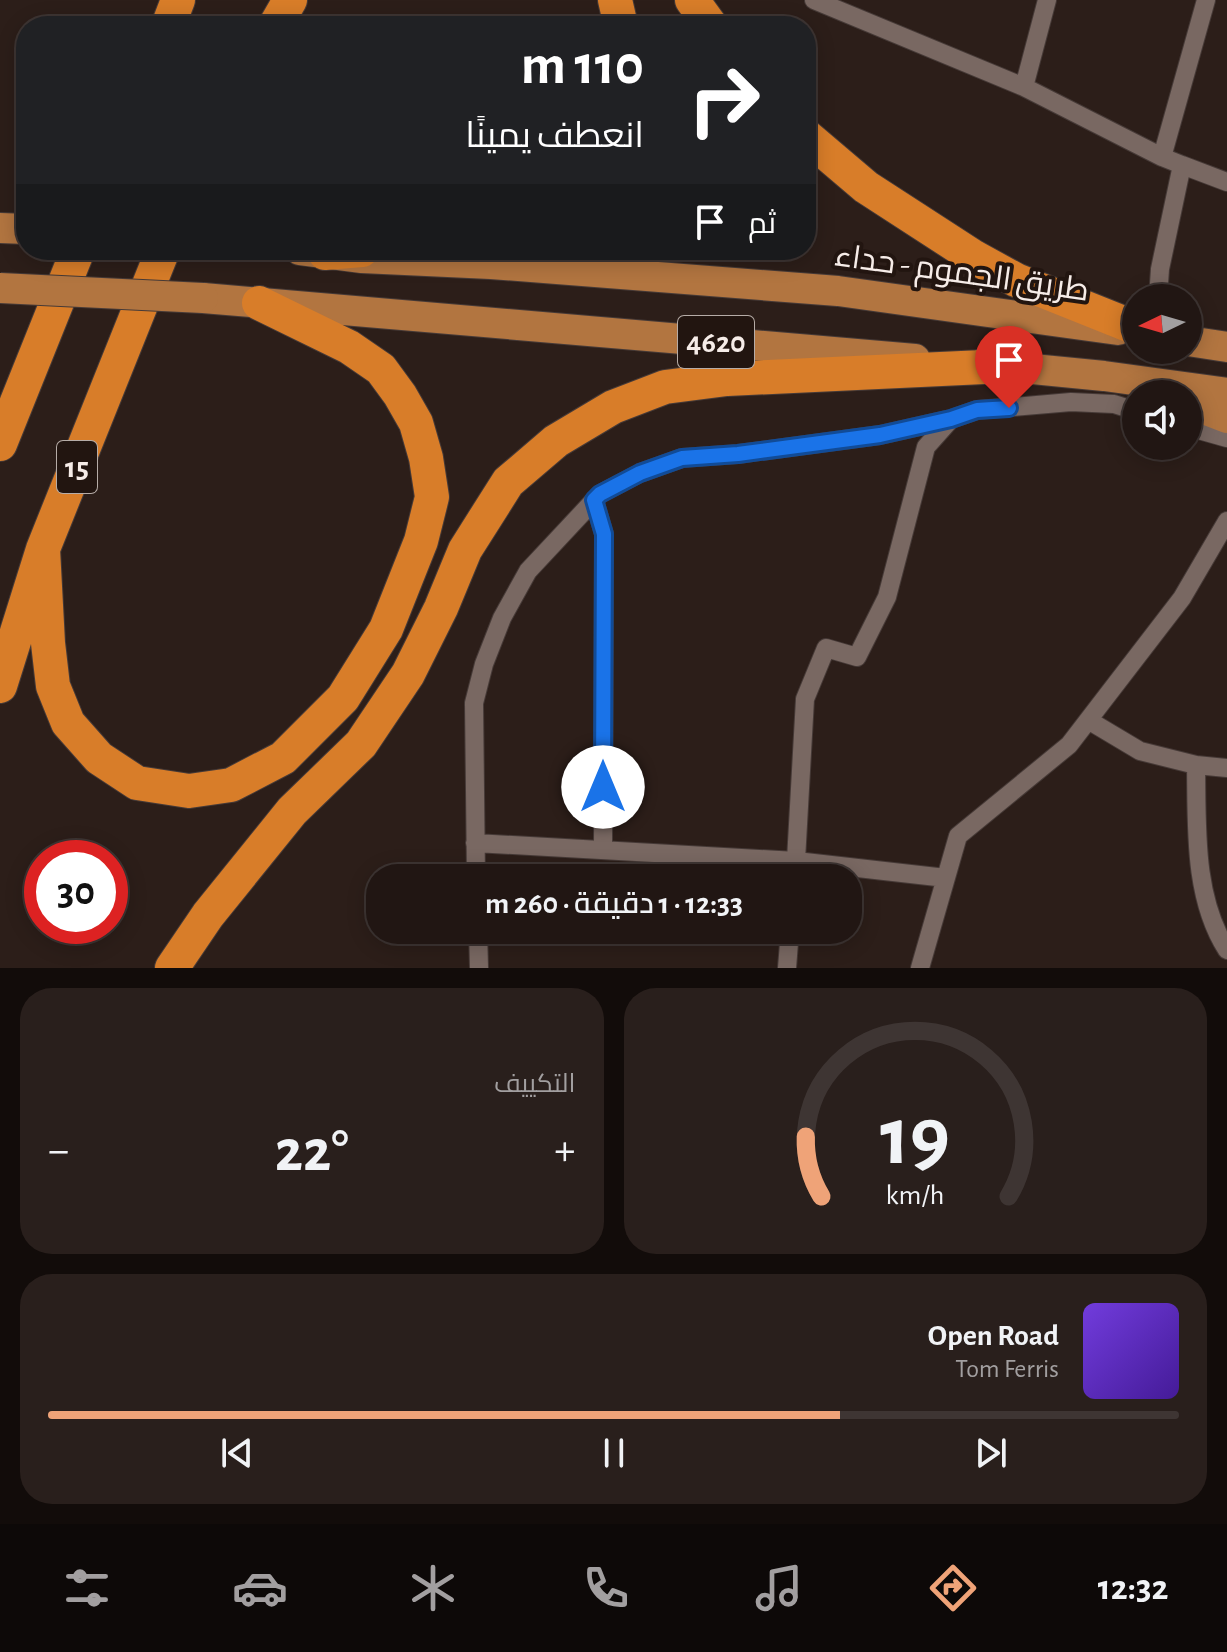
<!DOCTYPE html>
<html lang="ar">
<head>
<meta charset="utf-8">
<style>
	:root { --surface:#211613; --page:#291f1c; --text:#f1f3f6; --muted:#a29fa0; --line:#3e3533; --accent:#efa378 }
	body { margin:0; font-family:"Alegreya Sans",Cairo,sans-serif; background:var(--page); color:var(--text); direction:rtl; height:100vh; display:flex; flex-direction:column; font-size:30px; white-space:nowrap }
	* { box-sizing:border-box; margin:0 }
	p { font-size:26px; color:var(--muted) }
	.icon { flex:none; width:44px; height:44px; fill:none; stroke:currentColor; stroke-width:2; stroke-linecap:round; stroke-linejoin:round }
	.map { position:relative; height:968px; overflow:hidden; direction:ltr }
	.sheet { display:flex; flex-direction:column; gap:20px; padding:20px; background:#120c0a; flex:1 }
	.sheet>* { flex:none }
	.top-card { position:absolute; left:16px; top:16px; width:800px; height:244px; border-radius:32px; box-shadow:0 4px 20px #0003,0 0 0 2px var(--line); direction:rtl; background:#202124; color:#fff; overflow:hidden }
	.needle { width:52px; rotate:265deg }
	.controls { position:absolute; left:1122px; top:284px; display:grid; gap:16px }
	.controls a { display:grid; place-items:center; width:80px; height:80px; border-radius:50%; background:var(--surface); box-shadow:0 4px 20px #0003,0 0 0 2px var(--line); font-size:40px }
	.speed { position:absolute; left:24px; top:840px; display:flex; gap:16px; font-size:40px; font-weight:700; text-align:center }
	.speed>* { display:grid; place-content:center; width:104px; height:104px; border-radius:50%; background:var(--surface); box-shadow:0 4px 20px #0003,0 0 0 2px var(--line); line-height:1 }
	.speed .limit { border:12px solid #d22; background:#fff; color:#111 }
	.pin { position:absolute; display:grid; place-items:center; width:68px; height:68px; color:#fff; margin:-82px -34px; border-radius:50% 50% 50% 0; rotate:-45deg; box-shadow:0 0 8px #0007 }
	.pin .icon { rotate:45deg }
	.me { position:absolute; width:88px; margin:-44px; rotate:0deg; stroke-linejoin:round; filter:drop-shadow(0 0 6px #0008) }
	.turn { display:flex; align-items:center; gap:28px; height:168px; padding:0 40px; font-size:36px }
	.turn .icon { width:104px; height:104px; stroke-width:2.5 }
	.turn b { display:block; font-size:56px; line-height:68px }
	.then { display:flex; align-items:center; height:76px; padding:0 40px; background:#0003; gap:16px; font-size:30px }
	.big { font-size:60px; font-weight:600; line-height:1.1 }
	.sheet .card { flex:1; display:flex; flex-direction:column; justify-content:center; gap:12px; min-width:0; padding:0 28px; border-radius:32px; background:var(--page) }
	.sheet .dial { align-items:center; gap:0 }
	.dial svg { height:208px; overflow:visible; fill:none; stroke:var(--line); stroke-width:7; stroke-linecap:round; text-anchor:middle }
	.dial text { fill:var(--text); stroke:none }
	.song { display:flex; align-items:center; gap:24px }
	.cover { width:96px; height:96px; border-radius:12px; background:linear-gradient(135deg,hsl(260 70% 55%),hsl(260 70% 35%)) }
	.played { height:8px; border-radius:4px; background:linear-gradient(90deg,var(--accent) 70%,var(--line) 70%) }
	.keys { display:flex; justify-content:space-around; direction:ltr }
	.heat { display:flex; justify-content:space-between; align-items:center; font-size:44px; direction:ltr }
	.sheet .tiles { flex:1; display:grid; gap:20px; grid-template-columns:1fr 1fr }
	.card:last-child { grid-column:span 2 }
	.trip { position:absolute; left:366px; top:864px; width:496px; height:80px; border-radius:32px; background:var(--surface); box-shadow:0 4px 20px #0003,0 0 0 2px var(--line); font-weight:600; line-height:80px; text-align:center; direction:rtl }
	.tab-bar { display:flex; height:128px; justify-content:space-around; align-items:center; background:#0d0908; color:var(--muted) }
	.tab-bar .icon { width:56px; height:56px }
	.tab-bar .active { color:var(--accent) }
	.tab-bar b { font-size:36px; color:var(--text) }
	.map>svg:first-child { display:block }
</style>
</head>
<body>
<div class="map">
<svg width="1227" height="968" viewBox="0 0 1227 968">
	<rect width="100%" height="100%" fill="#2c1e19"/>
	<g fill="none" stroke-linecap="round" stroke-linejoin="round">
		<!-- minor casing -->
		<g stroke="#463a37" stroke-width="20">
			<path id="minor" d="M 814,0 L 1024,87 L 1162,157 L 1182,165 L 1160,269 L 1158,298
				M 1024,87 L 1047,0
				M 1162,157 L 1206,0
				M 1182,165 L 1227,182
				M 1188,427 L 1227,438
				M 594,500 L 604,534 L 603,850
				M 1088,720 L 1140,751 L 1196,765 L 1227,768
				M 1196,765 C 1197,826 1193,897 1227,950
				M 475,843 L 796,861 L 946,878
				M 476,878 L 474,703 L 484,664 L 502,618 L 528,571 L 600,494 L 640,473 L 682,458 L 738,454 L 880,435 L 951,419 L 977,410 L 1071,402 L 1114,404 L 1136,411
				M 795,878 L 805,699 L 826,648 L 857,657 L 887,597 L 926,447 L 951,419
				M 478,930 L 479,968
				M 787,968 L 790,930
				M 920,968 L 958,836 L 1069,745 L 1182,598 L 1227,521"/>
		</g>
		<!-- primary casing -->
		<g stroke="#463a37" stroke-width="32">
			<path id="primary" d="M 0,228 L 26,229
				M 300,250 L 362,258 L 491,264 L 838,291 L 1118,330
				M 203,298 L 915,359
				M 1188,341 L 1227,347
				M 982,364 L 1104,376 L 1227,393
				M 1188,403 L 1227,418"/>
		</g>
		<!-- motorway casing -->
		<g stroke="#463a37" stroke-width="36">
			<path id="motorway" d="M 615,0 L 621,26
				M 692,0 L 711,26
				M 168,26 L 178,0
				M 275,26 L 290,0
				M 806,136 L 866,187 L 974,257 L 1016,280 L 1136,328
				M 325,253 L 362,250
				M 0,444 L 78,250
				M 43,549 L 48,643 L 53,686 L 68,723 L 99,758 L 137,783 L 189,791 L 231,785 L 283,758 L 343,698 L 386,629 L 421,541 L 432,497 L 426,458 L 416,423 L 400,395 L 381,369 L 349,347 L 259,303
				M 0,686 L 43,549 L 163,250
				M 172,968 L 208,915 L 292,811 L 361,744 L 408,674 L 441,608 L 465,550 L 508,482 L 556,441 L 613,407 L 665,387 L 727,379 L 1005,366"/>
		</g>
		<!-- minor -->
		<use href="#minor" stroke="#796862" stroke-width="18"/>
		<!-- primary -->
		<use href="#primary" stroke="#b27540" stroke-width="30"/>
		<!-- motorway -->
		<use href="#motorway" stroke="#d87d29" stroke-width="34"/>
		<!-- primary-bridge casing -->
		<g stroke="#463a37" stroke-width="32" stroke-linecap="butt">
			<path id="primary-bridge" d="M 0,288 L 203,298"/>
		</g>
		<!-- primary-bridge -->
		<use href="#primary-bridge" stroke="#b27540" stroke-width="30"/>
	</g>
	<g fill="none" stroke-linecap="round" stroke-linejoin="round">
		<!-- route casing -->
		<g stroke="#114b97" stroke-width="20">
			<path id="route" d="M 603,787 L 604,534 L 594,500 L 600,494 L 640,473 L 682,458 L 738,454 L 880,435 L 951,419 L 977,410 L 1009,408"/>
		</g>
		<!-- route -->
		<use href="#route" stroke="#1a73e8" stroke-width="14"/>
	</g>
	<g text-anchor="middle" stroke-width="8" stroke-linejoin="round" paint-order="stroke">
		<!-- shield labels -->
		<g fill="#221510" stroke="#b6aca7" stroke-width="2">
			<rect x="678" y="316" width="76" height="52" rx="6"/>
			<rect x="57" y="441" width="40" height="52" rx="6"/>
		</g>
		<g font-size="30" font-weight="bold" fill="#f6ece8">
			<text x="716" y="352">4620</text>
			<text x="77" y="477">15</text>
		</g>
		<!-- street labels -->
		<g font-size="32" fill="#f6ece8" stroke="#221510">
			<text transform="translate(962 272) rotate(8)" y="11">طريق الجموم - حداء</text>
		</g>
	</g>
</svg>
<div class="controls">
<a><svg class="needle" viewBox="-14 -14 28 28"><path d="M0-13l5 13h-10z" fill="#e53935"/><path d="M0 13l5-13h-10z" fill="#a29fa0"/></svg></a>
<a><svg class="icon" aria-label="sound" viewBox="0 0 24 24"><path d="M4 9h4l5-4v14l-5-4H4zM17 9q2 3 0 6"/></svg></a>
</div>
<div class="speed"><div class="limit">30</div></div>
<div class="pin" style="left:1009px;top:408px;background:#d93025"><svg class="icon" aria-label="arrive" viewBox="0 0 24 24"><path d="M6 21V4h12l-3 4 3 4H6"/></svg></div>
<svg class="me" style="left:603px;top:787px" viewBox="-20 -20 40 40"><circle r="19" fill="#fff"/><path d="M0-13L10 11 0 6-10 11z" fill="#1a73e8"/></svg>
<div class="trip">12:33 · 1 دقيقة · 260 m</div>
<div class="top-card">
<div class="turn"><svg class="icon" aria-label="right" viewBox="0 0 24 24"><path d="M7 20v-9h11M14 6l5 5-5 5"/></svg><div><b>110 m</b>انعطف يمينًا</div></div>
<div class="then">ثم<svg class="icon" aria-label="arrive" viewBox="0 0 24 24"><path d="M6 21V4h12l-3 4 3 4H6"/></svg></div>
</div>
</div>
<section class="sheet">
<div class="tiles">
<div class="card dial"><svg viewBox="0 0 100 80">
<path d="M14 69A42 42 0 1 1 86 69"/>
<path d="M14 69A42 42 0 0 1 8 46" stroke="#efa378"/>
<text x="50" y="56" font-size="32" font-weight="700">19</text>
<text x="50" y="72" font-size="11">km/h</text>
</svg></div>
<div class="card"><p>التكييف</p>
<div class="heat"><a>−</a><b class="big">22°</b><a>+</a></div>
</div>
<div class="card">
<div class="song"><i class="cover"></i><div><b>Open Road</b><p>Tom Ferris</p></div></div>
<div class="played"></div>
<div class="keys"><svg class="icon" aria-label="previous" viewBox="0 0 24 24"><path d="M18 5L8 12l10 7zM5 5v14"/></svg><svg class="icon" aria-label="pause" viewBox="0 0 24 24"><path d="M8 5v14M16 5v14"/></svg><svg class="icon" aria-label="next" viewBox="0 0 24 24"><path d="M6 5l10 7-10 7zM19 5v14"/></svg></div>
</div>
</div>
</section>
<nav class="tab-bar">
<b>12:32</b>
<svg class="icon active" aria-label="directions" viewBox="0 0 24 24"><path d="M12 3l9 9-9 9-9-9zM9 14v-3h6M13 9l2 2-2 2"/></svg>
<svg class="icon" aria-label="music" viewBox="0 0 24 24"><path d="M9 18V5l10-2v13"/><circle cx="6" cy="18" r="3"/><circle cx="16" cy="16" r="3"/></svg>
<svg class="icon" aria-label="phone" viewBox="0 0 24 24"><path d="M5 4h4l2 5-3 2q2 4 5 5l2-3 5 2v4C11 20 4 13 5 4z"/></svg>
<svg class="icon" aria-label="climate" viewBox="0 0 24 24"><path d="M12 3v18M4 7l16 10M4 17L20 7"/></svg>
<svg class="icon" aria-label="car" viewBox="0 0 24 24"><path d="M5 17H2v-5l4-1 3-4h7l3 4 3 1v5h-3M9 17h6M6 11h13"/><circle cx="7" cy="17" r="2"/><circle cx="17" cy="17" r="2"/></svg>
<svg class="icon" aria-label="filters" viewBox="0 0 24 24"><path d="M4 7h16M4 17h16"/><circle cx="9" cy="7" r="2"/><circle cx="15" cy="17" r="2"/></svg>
</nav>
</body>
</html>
